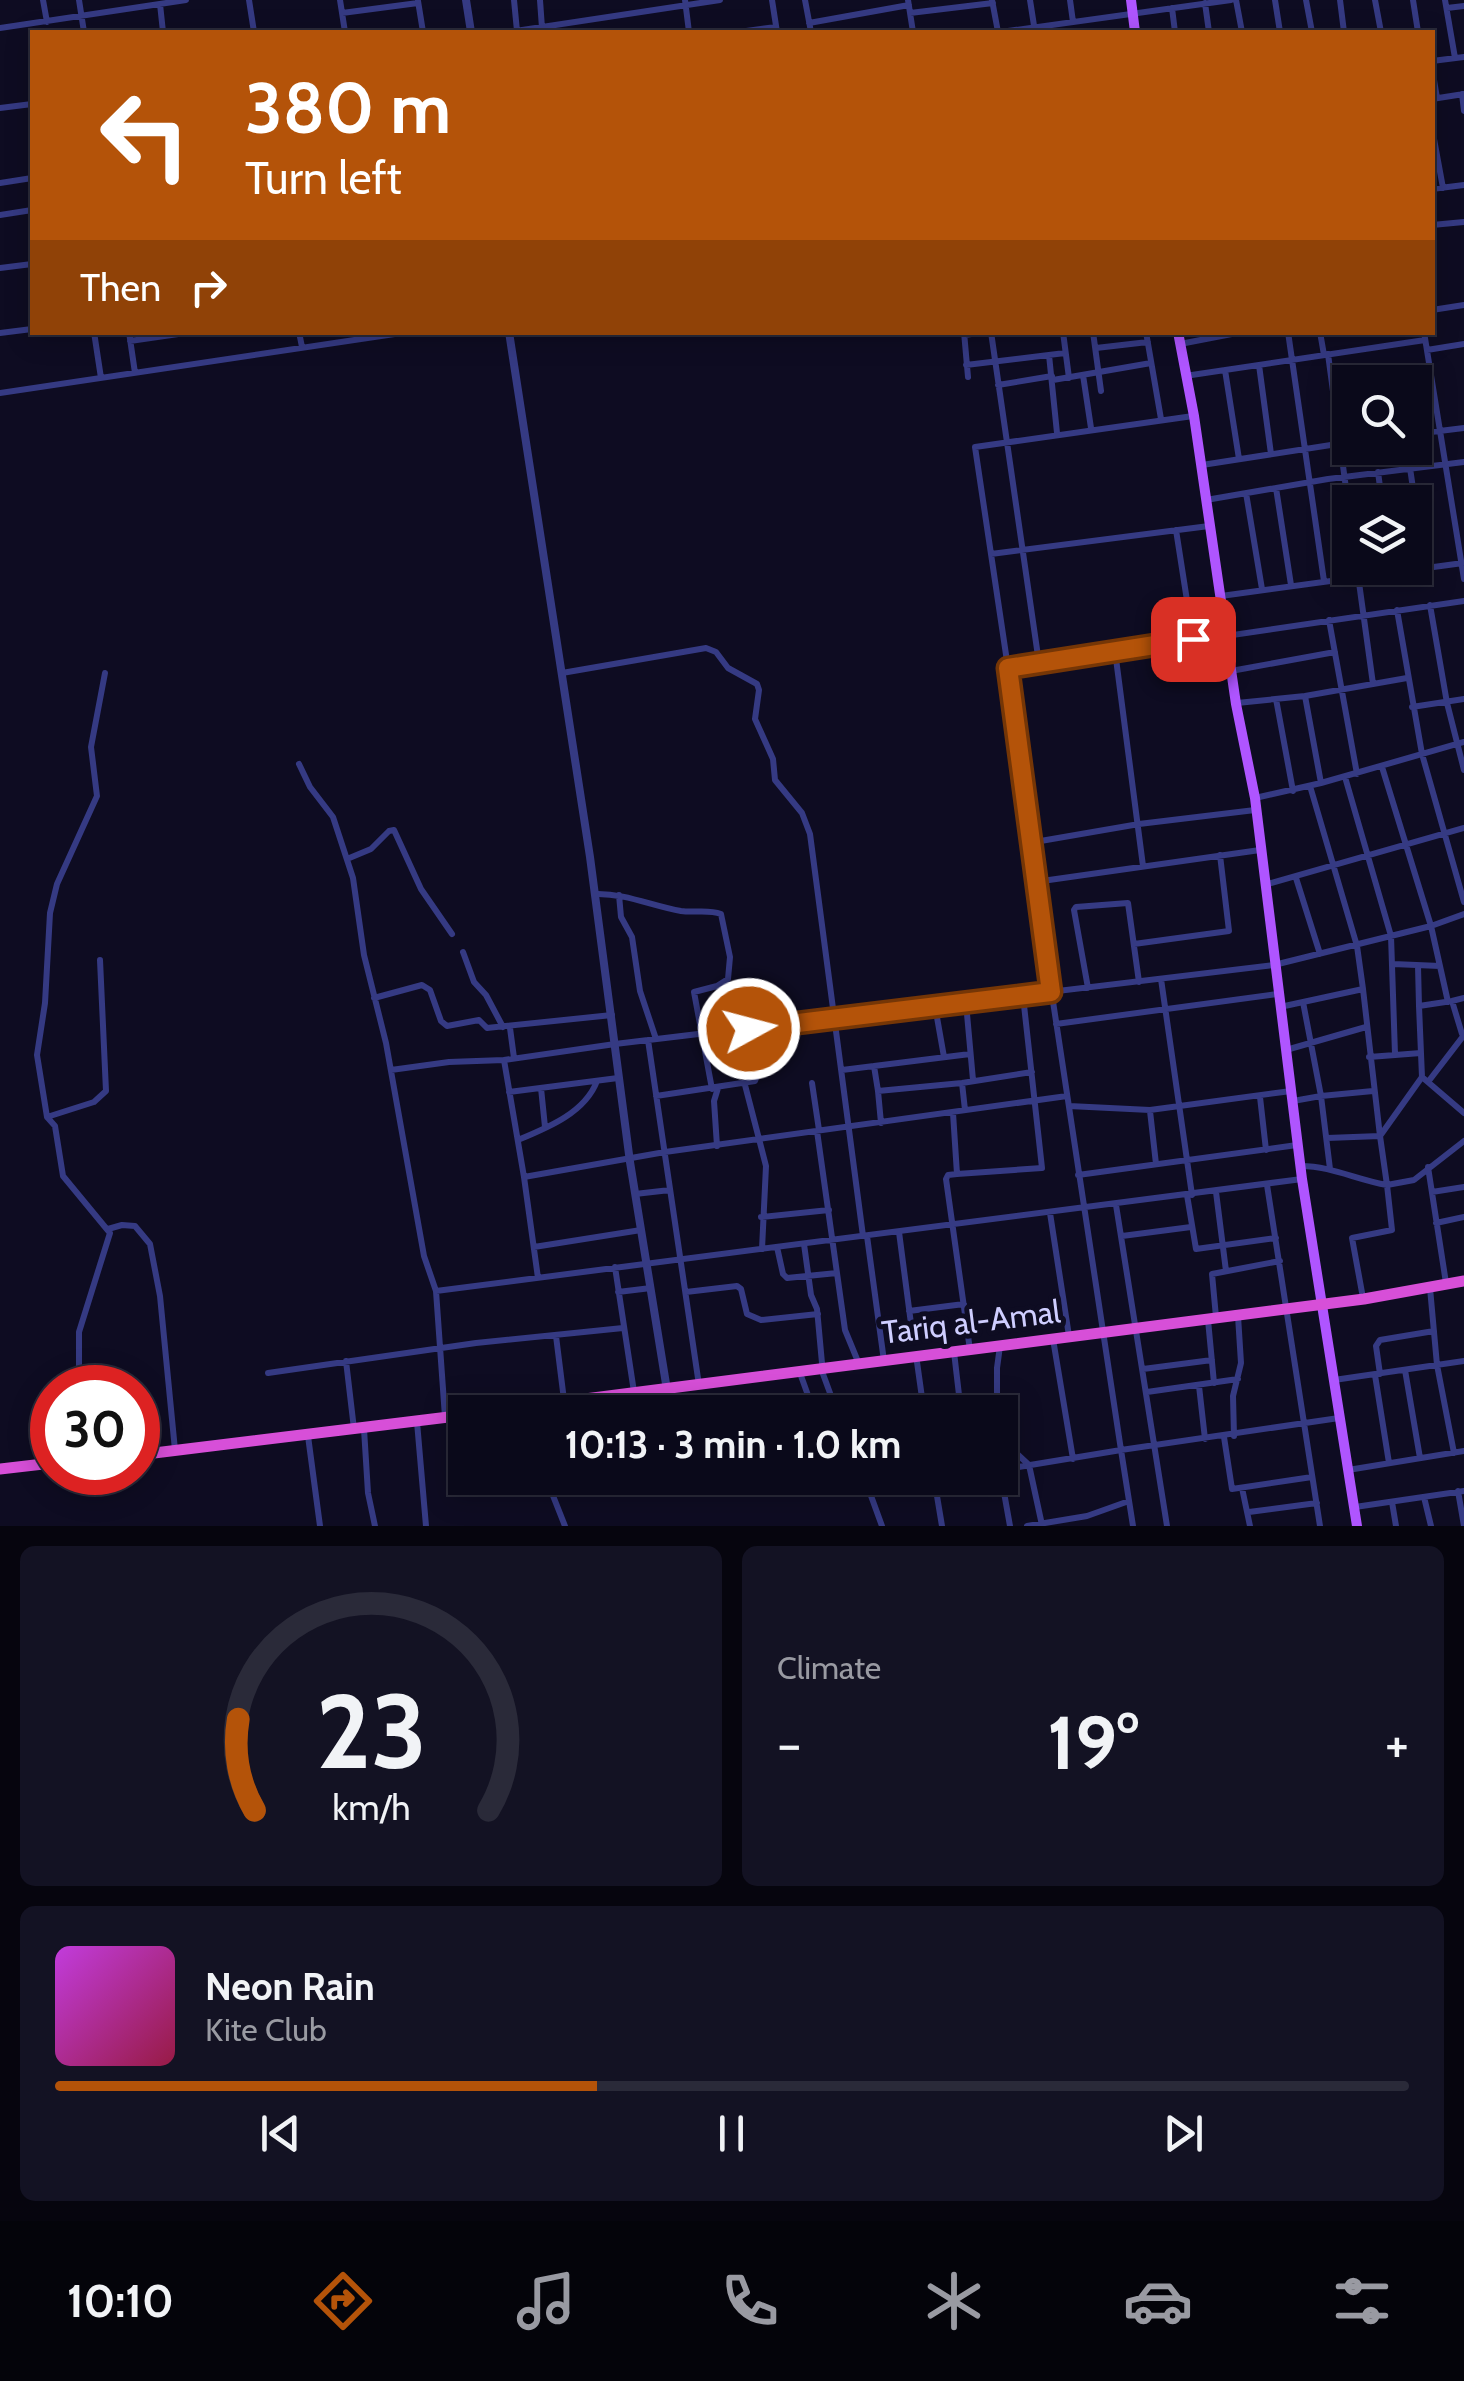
<!DOCTYPE html>
<html lang="en">
<head>
<meta charset="utf-8">
<style>
	:root { --surface:#0a091a; --page:#131223; --text:#f1f3f6; --muted:#999aa2; --line:#2a2a39; --accent:#b45309 }
	body { margin:0; font-family:Cabin,sans-serif; background:var(--page); color:var(--text); height:100vh; display:flex; flex-direction:column; font-size:38px; white-space:nowrap }
	* { box-sizing:border-box; margin:0 }
	p { font-size:32px; color:var(--muted) }
	.icon { flex:none; width:55px; height:55px; fill:none; stroke:currentColor; stroke-width:2; stroke-linecap:round; stroke-linejoin:round }
	.map { position:relative; height:1526px; overflow:hidden }
	.side { display:flex; flex-direction:column; gap:20px; padding:20px; background:#06050e; flex:1 }
	.side>* { flex:none }
	.banner { position:absolute; left:30px; top:30px; width:1405px; height:305px; border-radius:0px; box-shadow:0 5px 25px #0003,0 0 0 2px var(--line); background:#b45309; color:#fff; overflow:hidden }
	.buttons { position:absolute; left:1332px; top:365px; display:grid; gap:20px }
	.buttons a { display:grid; place-items:center; width:100px; height:100px; border-radius:0px; background:var(--surface); box-shadow:0 5px 25px #0003,0 0 0 2px var(--line); font-size:50px }
	.speed { position:absolute; left:30px; top:1365px; display:flex; gap:20px; font-size:50px; font-weight:700; text-align:center }
	.speed>* { display:grid; place-content:center; width:130px; height:130px; border-radius:50%; background:var(--surface); box-shadow:0 5px 25px #0003,0 0 0 2px var(--line); line-height:1 }
	.speed .limit { border:15px solid #d22; background:#fff; color:#111 }
	.pin { position:absolute; display:grid; place-items:center; width:85px; height:85px; color:#fff; margin:-42px; border-radius:20px; box-shadow:0 5px 15px #0006 }
	.me { position:absolute; width:110px; margin:-55px; rotate:83deg; stroke-linejoin:round; filter:drop-shadow(0 0 8px #0008) }
	.turn { display:flex; align-items:center; gap:35px; height:210px; padding:0 50px; font-size:45px }
	.turn .icon { width:130px; height:130px; stroke-width:2.5 }
	.turn b { display:block; font-size:70px; line-height:85px }
	.then { display:flex; align-items:center; height:95px; padding:0 50px; background:#0003; gap:20px; font-size:38px }
	.big { font-size:75px; font-weight:700; line-height:1.1 }
	.side .card { flex:1; display:flex; flex-direction:column; justify-content:center; gap:15px; min-width:0; padding:0 35px; border-radius:15px; background:var(--page) }
	.side .dial { align-items:center; gap:0 }
	.dial svg { height:260px; overflow:visible; fill:none; stroke:var(--line); stroke-width:7; stroke-linecap:round; text-anchor:middle }
	.dial text { fill:var(--text); stroke:none }
	.song { display:flex; align-items:center; gap:30px }
	.cover { width:120px; height:120px; border-radius:15px; background:linear-gradient(135deg,hsl(290 70% 55%),hsl(340 70% 35%)) }
	.played { height:10px; border-radius:5px; background:linear-gradient(90deg,var(--accent) 40%,var(--line) 40%) }
	.keys { display:flex; justify-content:space-around; direction:ltr }
	.heat { display:flex; justify-content:space-between; align-items:center; font-size:55px; direction:ltr }
	.side .tiles { flex:1; display:grid; gap:20px; grid-template-columns:1fr 1fr }
	.card:last-child { grid-column:span 2 }
	.trip { position:absolute; left:448px; top:1395px; width:570px; height:100px; border-radius:0px; background:var(--surface); box-shadow:0 5px 25px #0003,0 0 0 2px var(--line); font-weight:700; line-height:100px; text-align:center }
	.dock { display:flex; height:160px; justify-content:space-around; align-items:center; background:#04040a; color:var(--muted) }
	.dock .icon { width:70px; height:70px }
	.dock .current { color:var(--accent) }
	.dock b { font-size:45px; color:var(--text) }
	.map>svg:first-child { display:block }
</style>
</head>
<body>
<div class="map">
<svg width="1464" height="1526" viewBox="0 0 1464 1526">
	<rect width="100%" height="100%" fill="#0e0c22"/>
	<g fill="none" stroke-linecap="round" stroke-linejoin="round">
		<!-- minor -->
		<path stroke="#353a83" stroke-width="6" d="M 43,0 L 47,22
			M 79,0 L 84,32
			M 249,0 L 254,32
			M 340,0 L 345,32
			M 514,0 L 517,31
			M 540,0 L 542,28
			M 685,0 L 689,32
			M 772,0 L 777,32
			M 805,0 L 811,32
			M 908,0 L 913,32
			M 992,0 L 998,32
			M 1030,0 L 1035,32
			M 1070,0 L 1073,22
			M 1236,0 L 1242,32
			M 1275,0 L 1280,32
			M 1306,0 L 1312,32
			M 1340,0 L 1344,32
			M 1375,0 L 1381,32
			M 1413,0 L 1418,32
			M 1445,0 L 1455,58
			M 418,1 L 423,32
			M 1205,3 L 1209,32
			M 160,4 L 163,32
			M 1172,8 L 1175,32
			M 1447,8 L 1464,6
			M 342,13 L 418,3
			M 910,13 L 993,3
			M 809,23 L 909,5
			M 0,28 L 186,0
			M 509,32 L 720,0
			M 739,32 L 776,27
			M 1001,32 L 1231,0
			M 1432,61 L 1464,57
			M 1432,68 L 1437,98
			M 1462,94 L 1464,111
			M 1432,99 L 1464,94
			M 0,108 L 32,104
			M 1432,128 L 1443,188
			M 0,183 L 32,178
			M 1432,189 L 1464,185
			M 0,215 L 32,210
			M 1432,225 L 1464,222
			M 0,268 L 32,264
			M 1432,310 L 1464,305
			M 94,332 L 101,378
			M 129,332 L 135,373
			M 299,332 L 302,347
			M 964,332 L 968,377
			M 991,332 L 1039,663
			M 1063,332 L 1069,378
			M 1093,332 L 1101,391
			M 1146,332 L 1161,419
			M 1288,332 L 1324,581
			M 1320,332 L 1324,355
			M 1424,332 L 1464,579
			M 0,333 L 32,329
			M 965,335 L 984,332
			M 130,341 L 192,332
			M 1180,344 L 1242,332
			M 1096,348 L 1148,342
			M 1427,350 L 1464,344
			M 1328,354 L 1350,518
			M 1049,355 L 1057,433
			M 966,365 L 1065,353
			M 1259,365 L 1271,454
			M 1225,370 L 1239,459
			M 1083,375 L 1091,428
			M 1185,376 L 1425,340
			M 1053,380 L 1151,363
			M 998,385 L 1052,376
			M 0,393 L 408,332
			M 1415,434 L 1464,428
			M 1202,465 L 1350,442
			M 1410,468 L 1415,502
			M 1378,472 L 1382,502
			M 1276,488 L 1291,585
			M 1246,493 L 1262,589
			M 1206,500 L 1328,479 L 1464,462
			M 1415,505 L 1424,567
			M 1176,530 L 1193,639
			M 991,554 L 975,447 L 1193,416
			M 1357,568 L 1373,684
			M 1221,596 L 1463,563
			M 1430,605 L 1447,703 L 1464,770
			M 1397,610 L 1422,754 L 1464,902
			M 1329,620 L 1357,774
			M 1115,651 L 1143,866
			M 1008,668 L 991,554 L 1209,526
			M 1231,671 L 1335,652
			M 562,673 L 706,648 L 716,652 L 728,668 L 757,684 L 759,690 L 755,719 L 773,759 L 775,780 L 802,813 L 810,834 L 863,1236
			M 1305,696 L 1407,678
			M 1276,699 L 1293,791
			M 1237,703 L 1305,696 L 1321,783
			M 1412,707 L 1464,699
			M 299,764 L 310,787 L 333,817 L 353,878 L 364,955 L 386,1043 L 424,1256 L 436,1291 L 445,1417
			M 1345,777 L 1391,936 L 1395,1054
			M 1255,798 L 1321,783 L 1464,742
			M 1255,810 L 1139,824 L 1029,843 L 1121,1450 L 1339,1418
			M 1029,843 L 1008,668 L 1464,601
			M 347,859 L 371,849 L 389,831 L 394,830 L 421,889 L 452,934
			M 1296,878 L 1320,954
			M 1035,882 L 1260,850
			M 1264,885 L 1464,828
			M 595,894 C 625,893 652,906 681,911 C 695,913 708,909 721,914 L 730,957 L 728,979 L 717,986 L 694,992 L 712,1089
			M 619,895 L 621,917 L 632,937 L 640,991 L 656,1039
			M 1134,944 L 1229,931 L 1220,855
			M 463,952 L 474,982 L 486,995 L 503,1027
			M 1393,964 L 1440,966
			M 1418,966 L 1419,1006
			M 1161,979 L 1192,1195
			M 1088,988 L 1074,910 L 1076,907 L 1128,903 L 1139,982
			M 374,998 L 422,985 L 430,990 L 441,1021 L 447,1026 L 479,1020 L 487,1028 L 612,1015
			M 1452,1001 L 1419,1006 L 1422,1077 L 1464,1113
			M 1448,1002 L 1431,926 L 1464,914
			M 966,1003 L 973,1080
			M 935,1006 L 944,1057
			M 1280,1007 L 1363,989 L 1357,946 L 1310,786
			M 1056,1024 L 1277,994
			M 510,1028 L 514,1058
			M 1462,1034 L 1452,1001 L 1464,998
			M 648,1040 L 699,1385
			M 1286,1050 L 1366,1027
			M 1369,1057 L 1421,1053
			M 874,1066 L 878,1091 L 962,1083 L 1032,1072
			M 391,1070 L 449,1062 L 504,1060
			M 842,1070 L 970,1054
			M 1428,1082 L 1464,1035
			M 812,1083 L 819,1130
			M 962,1083 L 965,1110
			M 745,1085 L 766,1166 L 762,1249
			M 541,1088 L 545,1127
			M 878,1091 L 881,1123
			M 509,1092 L 618,1078
			M 656,1096 L 755,1081 L 758,1073 L 749,1029
			M 1260,1097 L 1266,1150
			M 1293,1101 L 1321,1096 L 1303,1002
			M 1069,1106 L 1150,1110 L 1291,1091
			M 1150,1111 L 1156,1164
			M 953,1113 L 957,1174
			M 47,1117 L 94,1102 L 106,1091 L 100,960
			M 817,1131 L 845,1330 L 859,1364
			M 1327,1138 L 1380,1136 L 1363,989
			M 518,1140 C 547,1128 585,1113 597,1081
			M 717,1146 L 714,1101 L 718,1088
			M 1301,1166 C 1331,1166 1357,1180 1387,1185 L 1380,1136 L 1422,1077
			M 1428,1167 L 1446,1283
			M 1330,1169 L 1321,1096 L 1373,1091
			M 1078,1175 L 1297,1145
			M 524,1177 L 504,1060 L 615,1044 L 1274,965 L 1431,926 L 1382,767
			M 1267,1185 L 1320,1526
			M 1216,1192 L 1226,1271
			M 1432,1192 L 1464,1187
			M 635,1194 L 670,1190
			M 1187,1195 L 1196,1249 L 1276,1238
			M 1116,1205 L 1167,1526
			M 1050,1213 L 1069,1336
			M 761,1217 L 829,1210
			M 1436,1223 L 1464,1217
			M 108,1229 L 122,1225 L 135,1226 L 150,1244 L 160,1296 L 175,1450
			M 899,1232 L 913,1339
			M 867,1236 L 884,1361
			M 1122,1236 L 1191,1227
			M 804,1244 L 811,1295 L 817,1309 L 823,1374 L 837,1412
			M 534,1247 L 641,1230
			M 777,1247 L 783,1274 L 787,1278 L 837,1273
			M 615,1267 L 634,1392
			M 538,1278 L 524,1177 L 665,1152 L 1067,1096
			M 1430,1288 L 1437,1365 L 1454,1453
			M 436,1291 L 1302,1179
			M 618,1292 L 651,1288
			M 686,1292 L 737,1286 L 741,1289 L 747,1314 L 761,1320 L 818,1314
			M 1363,1298 L 1352,1238 L 1392,1230 L 1387,1185 L 1414,1180 L 1464,1141
			M 909,1311 L 964,1304
			M 1216,1317 L 1212,1274 L 1280,1261
			M 1208,1320 L 1214,1383
			M 556,1336 L 564,1400
			M 1053,1339 L 1073,1459
			M 970,1350 L 946,1179 L 948,1175 L 957,1174 L 1042,1168 L 1023,996
			M 954,1352 L 961,1412
			M 346,1361 L 354,1429
			M 917,1362 L 924,1412
			M 1143,1369 L 1212,1360
			M 1405,1370 L 1420,1458
			M 268,1373 L 476,1343 L 623,1328
			M 800,1373 L 814,1412
			M 1380,1374 L 1376,1346 L 1380,1340 L 1434,1331
			M 1375,1375 L 1389,1463
			M 1334,1380 L 1464,1361
			M 1199,1386 L 1205,1439
			M 79,1388 L 79,1332 L 110,1233 L 63,1176 L 55,1126 L 47,1117 L 37,1055 L 45,1003 L 50,913 L 57,884 L 97,796 L 91,747 L 105,673
			M 1147,1392 L 1238,1379
			M 997,1412 L 997,1368 L 1000,1346
			M 417,1422 L 426,1526
			M 364,1429 L 368,1493 L 375,1526
			M 308,1436 L 320,1526
			M 1234,1436 L 1233,1396 L 1241,1363 L 1238,1316
			M 1224,1437 L 1232,1489 L 1312,1477
			M 1000,1438 L 1029,1465 L 1042,1525
			M 1348,1470 L 1464,1451
			M 546,1478 L 565,1526
			M 863,1478 L 870,1493 L 903,1483 L 941,1478
			M 934,1478 L 942,1526
			M 1242,1488 L 1250,1526
			M 1458,1491 L 1464,1526
			M 870,1493 L 882,1526
			M 1424,1497 L 1431,1526
			M 1392,1502 L 1396,1526
			M 1355,1507 L 1464,1491
			M 1249,1512 L 1317,1503
			M 1010,1526 L 1000,1470 L 1121,1450 L 1133,1526
			M 1027,1526 L 1087,1516 L 1129,1501"/>
		<!-- tertiary -->
		<path stroke="#353a83" stroke-width="8" d="M 466,0 L 471,32
			M 509,332 L 590,857 L 630,1162 L 667,1390"/>
		<!-- primary -->
		<path stroke="#af55ff" stroke-width="10" d="M 1131,0 L 1135,32
			M 1178,332 L 1194,416 L 1236,704 L 1255,798 L 1302,1179 L 1357,1526"/>
		<!-- trunk -->
		<path stroke="#d74fd8" stroke-width="11" d="M 484,1412 L 1364,1299 L 1464,1281
			M 138,1455 L 465,1415
			M 0,1469 L 52,1463"/>
	</g>
	<g fill="none" stroke-linecap="round" stroke-linejoin="round">
		<!-- route casing -->
		<g stroke="#753606" stroke-width="25">
			<path id="route" d="M 749,1029 L 1051,992 L 1008,668 L 1193,639"/>
		</g>
		<!-- route -->
		<use href="#route" stroke="#b45309" stroke-width="18"/>
	</g>
	<g text-anchor="middle" stroke-width="10" stroke-linejoin="round" paint-order="stroke">
		<!-- street labels -->
		<g font-size="32" fill="#cfceff" stroke="#0e0c22">
			<text transform="translate(971 1322) rotate(-7)" y="11">Tariq al-Amal</text>
		</g>
	</g>
</svg>
<div class="buttons">
<a><svg class="icon" aria-label="search" viewBox="0 0 24 24"><circle cx="10" cy="10" r="6"/><path d="M15 15l6 6"/></svg></a>
<a><svg class="icon" aria-label="layers" viewBox="0 0 24 24"><path d="M12 4l9 5-9 5-9-5zM3 14l9 5 9-5"/></svg></a>
</div>
<div class="speed"><div class="limit">30</div></div>
<div class="pin" style="left:1193px;top:639px;background:#d93025"><svg class="icon" aria-label="arrive" viewBox="0 0 24 24"><path d="M6 21V4h12l-3 4 3 4H6"/></svg></div>
<svg class="me" style="left:749px;top:1029px" viewBox="-20 -20 40 40"><circle r="17" fill="#b45309" stroke="#fff" stroke-width="3"/><path d="M0-11L8 9 0 5-8 9z" fill="#fff"/></svg>
<div class="trip">10:13 · 3 min · 1.0 km</div>
<div class="banner">
<div class="turn"><svg class="icon" aria-label="left" viewBox="0 0 24 24"><path d="M17 20v-9H6M10 6l-5 5 5 5"/></svg><div><b>380 m</b>Turn left</div></div>
<div class="then">Then<svg class="icon" aria-label="right" viewBox="0 0 24 24"><path d="M7 20v-9h11M14 6l5 5-5 5"/></svg></div>
</div>
</div>
<section class="side">
<div class="tiles">
<div class="card dial"><svg viewBox="0 0 100 80">
<path d="M14 69A42 42 0 1 1 86 69"/>
<path d="M14 69A42 42 0 0 1 9 41" stroke="#b45309"/>
<text x="50" y="56" font-size="32" font-weight="700">23</text>
<text x="50" y="72" font-size="11">km/h</text>
</svg></div>
<div class="card"><p>Climate</p>
<div class="heat"><a>−</a><b class="big">19°</b><a>+</a></div>
</div>
<div class="card">
<div class="song"><i class="cover"></i><div><b>Neon Rain</b><p>Kite Club</p></div></div>
<div class="played"></div>
<div class="keys"><svg class="icon" aria-label="previous" viewBox="0 0 24 24"><path d="M18 5L8 12l10 7zM5 5v14"/></svg><svg class="icon" aria-label="pause" viewBox="0 0 24 24"><path d="M8 5v14M16 5v14"/></svg><svg class="icon" aria-label="next" viewBox="0 0 24 24"><path d="M6 5l10 7-10 7zM19 5v14"/></svg></div>
</div>
</div>
</section>
<nav class="dock">
<b>10:10</b>
<svg class="icon current" aria-label="directions" viewBox="0 0 24 24"><path d="M12 3l9 9-9 9-9-9zM9 14v-3h6M13 9l2 2-2 2"/></svg>
<svg class="icon" aria-label="music" viewBox="0 0 24 24"><path d="M9 18V5l10-2v13"/><circle cx="6" cy="18" r="3"/><circle cx="16" cy="16" r="3"/></svg>
<svg class="icon" aria-label="phone" viewBox="0 0 24 24"><path d="M5 4h4l2 5-3 2q2 4 5 5l2-3 5 2v4C11 20 4 13 5 4z"/></svg>
<svg class="icon" aria-label="climate" viewBox="0 0 24 24"><path d="M12 3v18M4 7l16 10M4 17L20 7"/></svg>
<svg class="icon" aria-label="car" viewBox="0 0 24 24"><path d="M5 17H2v-5l4-1 3-4h7l3 4 3 1v5h-3M9 17h6M6 11h13"/><circle cx="7" cy="17" r="2"/><circle cx="17" cy="17" r="2"/></svg>
<svg class="icon" aria-label="filters" viewBox="0 0 24 24"><path d="M4 7h16M4 17h16"/><circle cx="9" cy="7" r="2"/><circle cx="15" cy="17" r="2"/></svg>
</nav>
</body>
</html>
